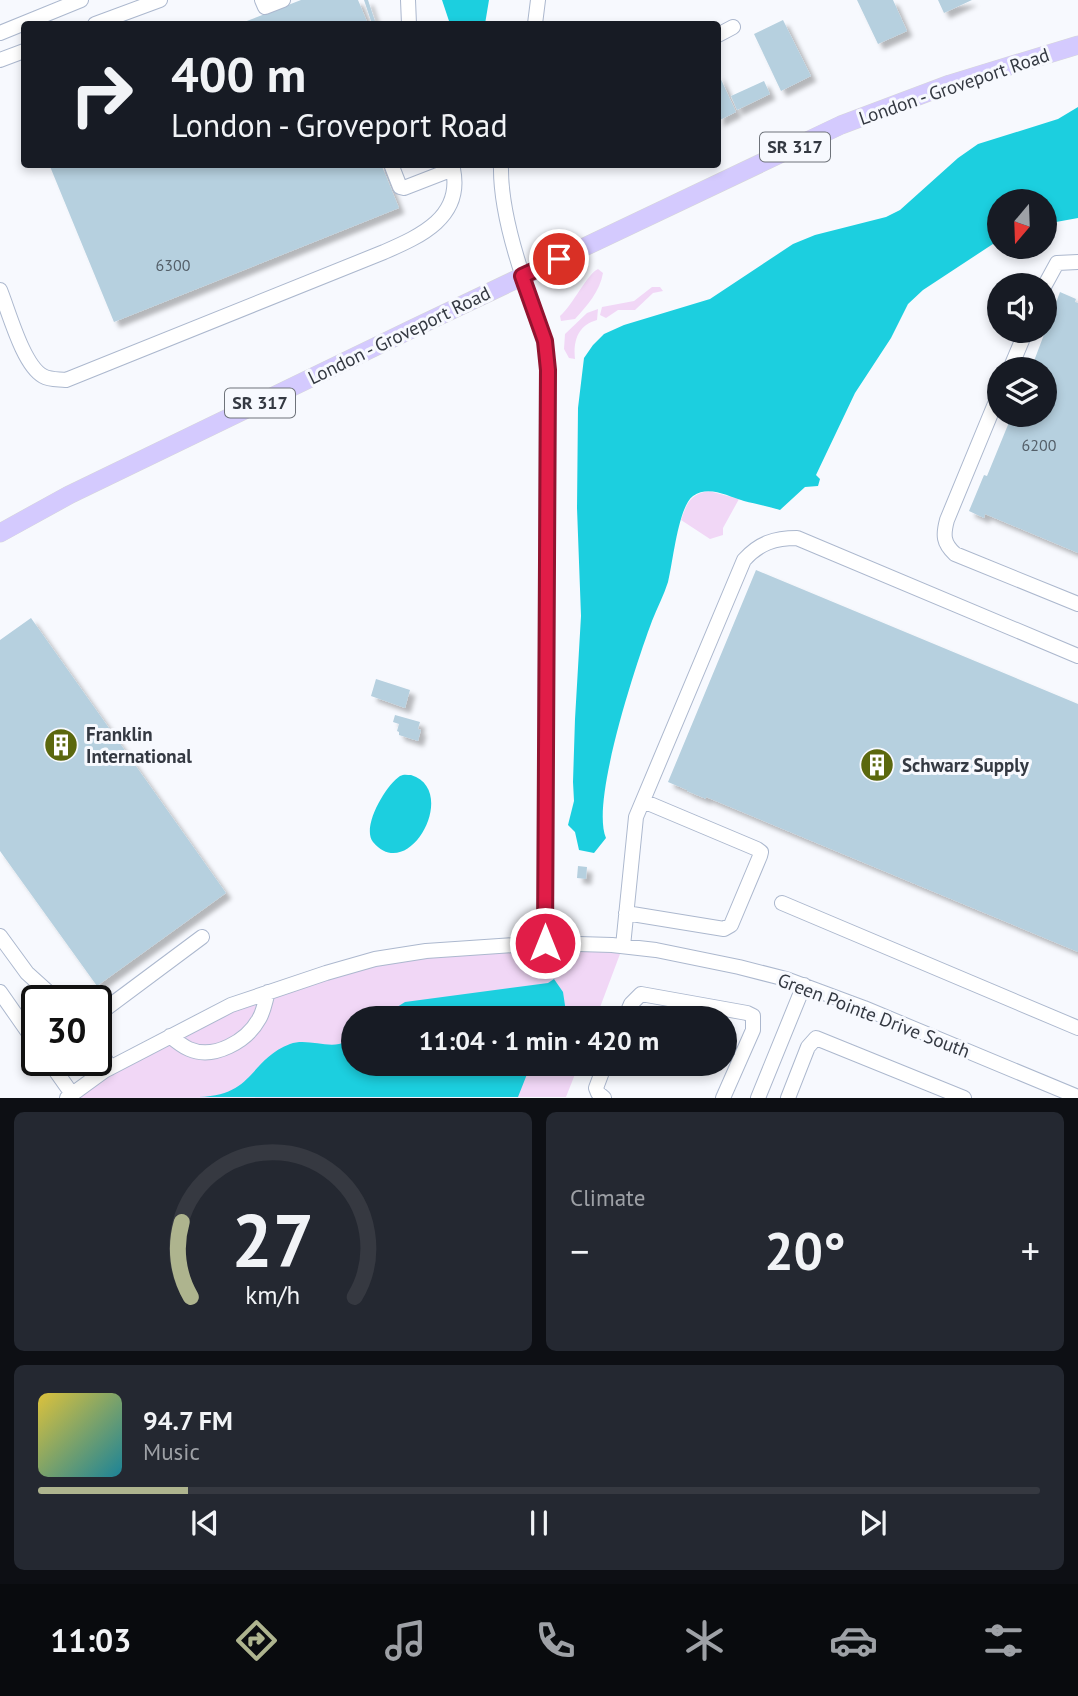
<!DOCTYPE html>
<html lang="en">
<head>
<meta charset="utf-8">
<style>
	:root { --surface:#171b24; --page:#242831; --text:#f1f3f6; --muted:#9ea1a6; --line:#363941; --accent:#aeb48e }
	body { margin:0; font-family:"PT Sans",sans-serif; background:var(--page); color:var(--text); height:100vh; display:flex; flex-direction:column; font-size:26px; white-space:nowrap }
	* { box-sizing:border-box; margin:0 }
	p { font-size:23px; color:var(--muted) }
	.icon { flex:none; width:38px; height:38px; fill:none; stroke:currentColor; stroke-width:2; stroke-linecap:round; stroke-linejoin:round }
	.map { position:relative; height:1098px; overflow:hidden }
	.sheet { display:flex; flex-direction:column; gap:14px; padding:14px; background:#0d0f14; flex:1 }
	.sheet>* { flex:none }
	.guide { position:absolute; left:21px; top:21px; width:700px; height:147px; border-radius:7px; box-shadow:0 4px 10px #0003; background:#171b24; color:var(--text); overflow:hidden }
	.needle { width:46px; rotate:199deg }
	.buttons { position:absolute; left:987px; top:189px; display:grid; gap:14px }
	.buttons a { display:grid; place-items:center; width:70px; height:70px; border-radius:50%; background:var(--surface); box-shadow:0 4px 10px #0003; font-size:35px }
	.speed { position:absolute; left:21px; top:985px; display:flex; gap:14px; font-size:35px; font-weight:700; text-align:center }
	.speed>* { display:grid; place-content:center; width:91px; height:91px; border-radius:50%; background:var(--surface); box-shadow:0 4px 10px #0003; line-height:1 }
	.speed .limit { border:4px solid #111; border-radius:10px; background:#fff; color:#111 }
	.pin { position:absolute; display:grid; place-items:center; width:60px; height:60px; color:#fff; margin:-30px; border:4px solid #fff; border-radius:50%; box-shadow:0 2px 7px #0007 }
	.me { position:absolute; width:77px; margin:-38px; rotate:0deg; stroke-linejoin:round; filter:drop-shadow(0 0 5px #0008) }
	.turn { display:flex; align-items:center; gap:24px; height:147px; padding:0 35px; font-size:32px }
	.turn .icon { width:91px; height:91px; stroke-width:2.5 }
	.turn b { display:block; font-size:49px; line-height:60px }
	.big { font-size:52px; font-weight:700; line-height:1.1 }
	.sheet .card { flex:1; display:flex; flex-direction:column; justify-content:center; gap:10px; min-width:0; padding:0 24px; border-radius:10px; background:var(--page) }
	.sheet .dial { align-items:center; gap:0 }
	.dial svg { height:182px; overflow:visible; fill:none; stroke:var(--line); stroke-width:7; stroke-linecap:round; text-anchor:middle }
	.dial text { fill:var(--text); stroke:none }
	.song { display:flex; align-items:center; gap:21px }
	.cover { width:84px; height:84px; border-radius:10px; background:linear-gradient(135deg,hsl(50 70% 55%),hsl(190 70% 35%)) }
	.played { height:7px; border-radius:4px; background:linear-gradient(90deg,var(--accent) 15%,var(--line) 15%) }
	.keys { display:flex; justify-content:space-around; direction:ltr }
	.heat { display:flex; justify-content:space-between; align-items:center; font-size:38px; direction:ltr }
	.sheet .tiles { flex:1; display:grid; gap:14px; grid-template-columns:1fr 1fr }
	.card:last-child { grid-column:span 2 }
	.trip { position:absolute; left:341px; top:1006px; width:396px; height:70px; border-radius:35px; background:var(--surface); box-shadow:0 4px 10px #0003; font-weight:700; line-height:70px; text-align:center }
	.menu { display:flex; height:112px; justify-content:space-around; align-items:center; background:#090b0e; color:var(--muted) }
	.menu .icon { width:49px; height:49px }
	.menu .active { color:var(--accent) }
	.menu b { font-size:32px; color:var(--text) }
	.map>svg:first-child { display:block }
</style>
</head>
<body>
<div class="map">
<svg width="1078" height="1098" viewBox="0 0 1078 1098">
	<defs>
		<filter id="shadow"><feDropShadow dx="5.5" dy="5.5" stdDeviation="2" flood-color="#0004"/></filter>
	</defs>
	<rect width="100%" height="100%" fill="#f7f9fe"/>
	<!-- green -->
	<path fill="#f1d7f6" d="M 598,269 L 603,273 C 600,291 587,306 575,319 L 561,321 L 560,316 C 573,305 587,274 598,269 Z
		M 652,287 L 660,287 L 663,291 L 653,293 L 635,310 L 618,310 L 606,318 L 600,315 L 602,307 L 634,301 Z
		M 598,309 L 597,320 C 578,325 573,341 575,359 L 569,358 L 564,349 L 565,334 L 587,313 Z
		M 709,491 L 739,499 L 723,528 L 723,535 L 710,539 L 681,520 C 687,503 690,494 709,491 Z
		M 623,946 L 596,1018 L 354,1018 L 354,1064 L 579,1064 L 566,1097 L 67,1098 L 231,1005 L 426,951 Z"/>
	<!-- water -->
	<path fill="#1ccfdf" d="M 442,0 L 489,0 L 485,24 L 450,24 Z
		M 1078,107 L 1078,218 L 1045,224 L 1045,201 L 999,201 L 999,240 L 923,290 L 908,304 L 891,338 L 855,393 L 816,475 L 820,479 L 818,486 L 805,487 L 780,510 C 768,506 755,504 744,501 C 727,496 709,485 693,496 C 678,507 673,563 668,582 C 664,595 657,608 652,621 C 637,661 590,802 606,838 L 594,853 L 579,850 L 575,832 L 568,825 L 574,801 L 573,782 L 575,719 L 581,616 L 577,508 L 578,408 L 584,358 L 593,345 L 604,334 L 624,325 L 710,299 L 793,244 L 815,235 L 886,217 L 900,210 L 958,158 L 978,144 L 1058,119 Z
		M 411,775 C 460,790 409,885 373,842 C 361,827 386,785 400,776 C 404,774 407,775 411,775 Z
		M 554,979 L 563,992 L 566,1012 L 558,1018 L 380,1018 L 405,1002 L 548,983 Z
		M 353,1036 L 354,1064 L 531,1064 L 518,1097 L 199,1097 C 255,1095 249,1060 290,1044 C 305,1038 324,1047 339,1044 C 344,1043 349,1039 353,1036 Z"/>
	<!-- building -->
	<path fill="#b6d0df" filter="url(#shadow)" d="M 301,0 L 358,0 L 368,24 L 239,24 Z
		M 364,0 L 368,0 L 376,24 L 372,24 Z
		M 857,0 L 893,0 L 907,31 L 878,44 Z
		M 938,0 L 972,0 L 944,13 Z
		M 783,20 L 811,76 L 781,91 L 754,34 Z
		M 718,73 L 736,112 L 718,121 Z
		M 764,81 L 770,94 L 737,110 L 731,96 Z
		M 49,164 L 381,164 L 399,208 L 114,322 Z
		M 1060,292 L 1076,299 L 1075,302 L 1078,303 L 1078,553 L 985,514 L 984,518 L 969,511 L 984,475 L 987,476 L 1012,415 L 1045,415 L 1045,369 L 1031,369 Z
		M 756,570 L 1078,704 L 1078,952 L 706,797 L 706,799 L 687,791 L 687,790 L 668,782 Z
		M 31,618 L 226,893 L 97,986 L 0,851 L 0,640 Z
		M 376,679 L 410,690 L 405,708 L 371,696 Z
		M 395,715 L 420,722 L 418,729 L 421,730 L 418,741 L 399,735 L 399,732 L 397,731 L 399,724 L 393,722 Z
		M 578,866 L 587,867 L 586,879 L 577,878 Z"/>
	<g fill="none" stroke-linecap="round" stroke-linejoin="round">
		<!-- minor casing -->
		<g stroke="#acb8ce" stroke-width="16">
			<path id="minor" d="M 262,0 L 265,7 L 283,0
				M 408,0 L 409,24
				M 95,24 L 160,0
				M 535,24 L 538,0
				M 0,33 L 81,0
				M 718,35 L 733,27
				M 0,60 L 24,51
				M 391,164 L 400,187 L 404,188 L 453,169 L 452,164
				M 501,164 C 500,199 512,244 523,277 C 531,303 543,327 547,355 L 545,943
				M 1045,285 L 1057,263 L 1078,262
				M 0,290 C 9,312 23,365 43,376 C 50,380 58,379 66,380 L 384,252 C 421,236 463,217 453,169
				M 1010,369 L 1026,331
				M 999,394 L 947,520 C 943,535 943,543 955,554 L 1078,604
				M 782,903 L 1078,1028
				M 626,913 L 724,929 L 731,925 L 760,856 L 761,852 L 757,849 L 643,801
				M 0,936 L 27,973 L 58,1001
				M 623,946 L 636,817 L 744,560 C 759,543 775,538 797,538 L 1078,656
				M 0,992 L 37,1045
				M 96,1016 L 202,937
				M 625,1018 L 631,1004 L 641,994 L 747,1013 L 753,1016 L 753,1030 L 723,1098
				M 170,1036 C 176,1041 182,1046 189,1049 C 214,1060 247,1041 259,1019 C 264,1011 265,1001 268,992
				M 96,1043 L 110,1068
				M 48,1060 L 72,1094
				M 67,1098 L 104,1071 L 231,1005 L 326,973 L 375,959 L 426,951 L 545,943 L 612,945 L 656,950 L 739,967 L 786,979 L 864,1008 L 1078,1097
				M 604,1098 L 598,1093 L 596,1088 L 605,1064
				M 758,1098 L 804,985
				M 788,1098 L 808,1047 L 816,1038 L 964,1098"/>
		</g>
		<!-- major casing -->
		<g stroke="#d6d7d9" stroke-width="19">
			<path id="major" d="M 0,533 L 69,495 L 414,328 L 841,125 L 950,84 L 1078,45"/>
		</g>
		<!-- minor -->
		<use href="#minor" stroke="#fff" stroke-width="14"/>
		<!-- major -->
		<use href="#major" stroke="#d4cafe" stroke-width="18"/>
	</g>
	<g fill="none" stroke-linecap="round" stroke-linejoin="round">
		<!-- route casing -->
		<g stroke="#92132f" stroke-width="18">
			<path id="route" d="M 545,943 L 548,370 L 545,341 L 522,276 L 559,259"/>
		</g>
		<!-- route -->
		<use href="#route" stroke="#e11d48" stroke-width="12"/>
	</g>
	<!-- icons -->
	<defs>
		<g id="building-disc" transform="scale(1.75)"><circle r="9.5" fill="#5b680e" stroke="#f7f9fe"/><path d="M-4-6H4V6H1V3H-1V6H-4ZM-2.5-4.3h1.7v1.8h-1.7ZM.8-4.3h1.7v1.8H.8ZM-2.5-1h1.7V.8h-1.7ZM.8-1h1.7V.8H.8Z" fill="#fff"/></g>
	</defs>
	<g fill-rule="evenodd">
		<use href="#building-disc" x="61" y="745"/>
		<use href="#building-disc" x="877" y="765"/>
	</g>
	<g text-anchor="middle" stroke-width="6" stroke-linejoin="round" paint-order="stroke">
		<!-- number labels -->
		<g font-size="16" fill="#545f69">
			<text x="173" y="271">6300</text>
			<text x="1039" y="451">6200</text>
		</g>
		<!-- shield labels -->
		<g fill="#f7f9fe" stroke="#6e737a" stroke-width="2">
			<rect x="760" y="132.5" width="70" height="29" rx="5"/>
			<rect x="225" y="388.5" width="70" height="29" rx="5"/>
		</g>
		<g font-size="18" font-weight="bold" fill="#343942">
			<text x="795" y="153">SR 317</text>
			<text x="260" y="409">SR 317</text>
		</g>
		<!-- street labels -->
		<g font-size="19" fill="#343942" stroke="#f7f9fe">
			<text transform="translate(954 86) rotate(-19)" y="7">London - Groveport Road</text>
			<text transform="translate(399 335) rotate(-26)" y="7">London - Groveport Road</text>
			<text transform="translate(874 1015) rotate(21)" y="7">Green Pointe Drive South</text>
		</g>
		<!-- poi labels -->
		<g font-size="19" font-weight="bold" fill="#343942" stroke="#f7f9fe" text-anchor="start">
			<text x="86" y="741">Franklin<tspan x="86" dy="22">International</tspan></text>
			<text x="902" y="772">Schwarz Supply</text>
		</g>
	</g>
</svg>
<div class="buttons">
<a><svg class="needle" viewBox="-14 -14 28 28"><path d="M0-13l5 13h-10z" fill="#e53935"/><path d="M0 13l5-13h-10z" fill="#9ea1a6"/></svg></a>
<a><svg class="icon" aria-label="sound" viewBox="0 0 24 24"><path d="M4 9h4l5-4v14l-5-4H4zM17 9q2 3 0 6"/></svg></a>
<a><svg class="icon" aria-label="layers" viewBox="0 0 24 24"><path d="M12 4l9 5-9 5-9-5zM3 14l9 5 9-5"/></svg></a>
</div>
<div class="speed"><div class="limit">30</div></div>
<div class="pin" style="left:559px;top:259px;background:#d93025"><svg class="icon" aria-label="arrive" viewBox="0 0 24 24"><path d="M6 21V4h12l-3 4 3 4H6"/></svg></div>
<svg class="me" style="left:545px;top:943px" viewBox="-20 -20 40 40"><circle r="17" fill="#e11d48" stroke="#fff" stroke-width="3"/><path d="M0-11L8 9 0 5-8 9z" fill="#fff"/></svg>
<div class="trip">11:04 · 1 min · 420 m</div>
<div class="guide">
<div class="turn"><svg class="icon" aria-label="right" viewBox="0 0 24 24"><path d="M7 20v-9h11M14 6l5 5-5 5"/></svg><div><b>400 m</b>London - Groveport Road</div></div>
</div>
</div>
<section class="sheet">
<div class="tiles">
<div class="card dial"><svg viewBox="0 0 100 80">
<path d="M14 69A42 42 0 1 1 86 69"/>
<path d="M14 69A42 42 0 0 1 10 36" stroke="#aeb48e"/>
<text x="50" y="56" font-size="32" font-weight="700">27</text>
<text x="50" y="72" font-size="11">km/h</text>
</svg></div>
<div class="card"><p>Climate</p>
<div class="heat"><a>−</a><b class="big">20°</b><a>+</a></div>
</div>
<div class="card">
<div class="song"><i class="cover"></i><div><b>94.7 FM</b><p>Music</p></div></div>
<div class="played"></div>
<div class="keys"><svg class="icon" aria-label="previous" viewBox="0 0 24 24"><path d="M18 5L8 12l10 7zM5 5v14"/></svg><svg class="icon" aria-label="pause" viewBox="0 0 24 24"><path d="M8 5v14M16 5v14"/></svg><svg class="icon" aria-label="next" viewBox="0 0 24 24"><path d="M6 5l10 7-10 7zM19 5v14"/></svg></div>
</div>
</div>
</section>
<nav class="menu">
<b>11:03</b>
<svg class="icon active" aria-label="directions" viewBox="0 0 24 24"><path d="M12 3l9 9-9 9-9-9zM9 14v-3h6M13 9l2 2-2 2"/></svg>
<svg class="icon" aria-label="music" viewBox="0 0 24 24"><path d="M9 18V5l10-2v13"/><circle cx="6" cy="18" r="3"/><circle cx="16" cy="16" r="3"/></svg>
<svg class="icon" aria-label="phone" viewBox="0 0 24 24"><path d="M5 4h4l2 5-3 2q2 4 5 5l2-3 5 2v4C11 20 4 13 5 4z"/></svg>
<svg class="icon" aria-label="climate" viewBox="0 0 24 24"><path d="M12 3v18M4 7l16 10M4 17L20 7"/></svg>
<svg class="icon" aria-label="car" viewBox="0 0 24 24"><path d="M5 17H2v-5l4-1 3-4h7l3 4 3 1v5h-3M9 17h6M6 11h13"/><circle cx="7" cy="17" r="2"/><circle cx="17" cy="17" r="2"/></svg>
<svg class="icon" aria-label="filters" viewBox="0 0 24 24"><path d="M4 7h16M4 17h16"/><circle cx="9" cy="7" r="2"/><circle cx="15" cy="17" r="2"/></svg>
</nav>
</body>
</html>
